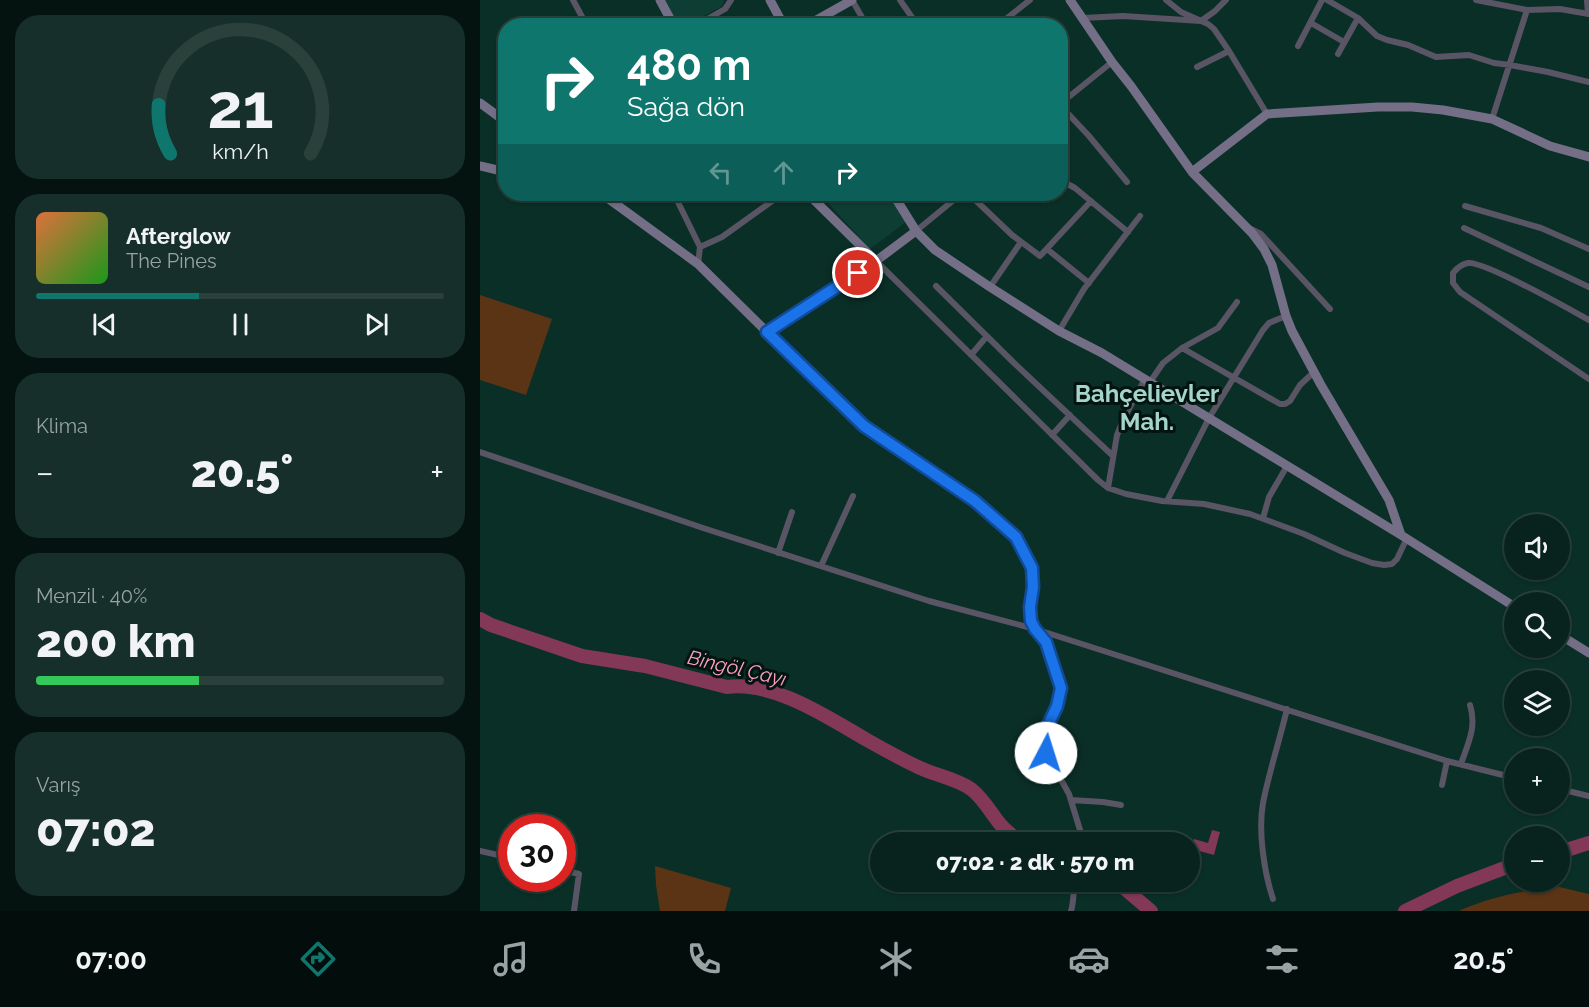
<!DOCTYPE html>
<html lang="tr">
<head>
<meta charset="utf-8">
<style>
	:root { --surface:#08231d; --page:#162f2a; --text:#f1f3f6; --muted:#98a4a4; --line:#29403b; --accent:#0f766e }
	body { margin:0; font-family:Raleway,sans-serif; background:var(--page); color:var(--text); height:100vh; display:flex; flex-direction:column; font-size:22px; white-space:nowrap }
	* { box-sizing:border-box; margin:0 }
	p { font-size:20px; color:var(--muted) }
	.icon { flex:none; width:33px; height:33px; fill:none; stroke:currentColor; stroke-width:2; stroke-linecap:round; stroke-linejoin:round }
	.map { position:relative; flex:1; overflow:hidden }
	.panel { display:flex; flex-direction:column; gap:15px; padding:15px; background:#041310; width:480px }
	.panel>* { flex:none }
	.banner { position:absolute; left:18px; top:18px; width:570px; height:183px; border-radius:24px; box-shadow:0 2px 4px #0004,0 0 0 2px var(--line); background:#0f766e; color:#fff; overflow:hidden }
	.buttons { position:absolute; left:1024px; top:514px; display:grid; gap:12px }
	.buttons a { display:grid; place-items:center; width:66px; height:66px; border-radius:50%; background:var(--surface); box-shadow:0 2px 4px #0004,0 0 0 2px var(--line); font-size:30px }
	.speed { position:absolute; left:18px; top:814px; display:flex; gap:12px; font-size:30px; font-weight:700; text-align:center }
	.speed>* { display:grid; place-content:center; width:78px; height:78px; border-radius:50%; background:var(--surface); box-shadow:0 2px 4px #0004,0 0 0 2px var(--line); line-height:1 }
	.speed .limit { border:9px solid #d22; background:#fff; color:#111 }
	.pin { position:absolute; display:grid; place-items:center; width:51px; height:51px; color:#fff; margin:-26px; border:3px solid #fff; border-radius:50%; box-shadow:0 2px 6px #0007 }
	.me { position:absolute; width:66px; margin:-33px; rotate:5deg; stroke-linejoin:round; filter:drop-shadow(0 0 4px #0008) }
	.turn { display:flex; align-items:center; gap:21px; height:126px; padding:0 30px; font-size:27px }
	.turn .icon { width:78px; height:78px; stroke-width:2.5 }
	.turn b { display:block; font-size:42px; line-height:51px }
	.lanes { display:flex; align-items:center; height:57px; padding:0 30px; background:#0003; justify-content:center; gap:30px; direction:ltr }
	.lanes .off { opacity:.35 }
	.big { font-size:45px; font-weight:800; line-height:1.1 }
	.panel .card { flex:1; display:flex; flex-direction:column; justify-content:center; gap:9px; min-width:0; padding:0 21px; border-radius:24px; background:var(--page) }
	.panel .dial { align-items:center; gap:0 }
	.dial svg { height:156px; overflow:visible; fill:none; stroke:var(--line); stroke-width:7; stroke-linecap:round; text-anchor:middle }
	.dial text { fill:var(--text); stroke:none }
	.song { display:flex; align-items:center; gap:18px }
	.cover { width:72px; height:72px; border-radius:9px; background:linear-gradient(135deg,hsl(20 70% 55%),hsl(120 70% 35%)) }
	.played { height:6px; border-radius:3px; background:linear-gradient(90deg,var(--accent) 40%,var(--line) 40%) }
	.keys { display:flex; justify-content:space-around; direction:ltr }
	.heat { display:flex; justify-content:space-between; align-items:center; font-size:33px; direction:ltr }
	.charge { height:9px; border-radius:4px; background:linear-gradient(90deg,#34c759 40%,var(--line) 0) }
	.trip { position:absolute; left:390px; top:832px; width:330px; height:60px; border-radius:30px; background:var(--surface); box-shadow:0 2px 4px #0004,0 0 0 2px var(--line); font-weight:800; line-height:60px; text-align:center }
	.menu { display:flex; height:96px; justify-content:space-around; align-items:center; background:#030e0c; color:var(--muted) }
	.menu .icon { width:42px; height:42px }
	.menu .on { color:var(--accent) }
	.menu b { font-size:27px; color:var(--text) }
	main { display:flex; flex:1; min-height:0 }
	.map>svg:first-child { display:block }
</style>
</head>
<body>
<main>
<section class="panel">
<div class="card dial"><svg viewBox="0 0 100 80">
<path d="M14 69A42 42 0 1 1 86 69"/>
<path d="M14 69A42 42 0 0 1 8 44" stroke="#0f766e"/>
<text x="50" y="56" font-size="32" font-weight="700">21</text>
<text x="50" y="72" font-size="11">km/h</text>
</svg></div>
<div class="card">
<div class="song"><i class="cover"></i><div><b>Afterglow</b><p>The Pines</p></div></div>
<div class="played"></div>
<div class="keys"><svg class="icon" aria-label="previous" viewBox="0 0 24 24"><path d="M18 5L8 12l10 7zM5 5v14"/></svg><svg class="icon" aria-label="pause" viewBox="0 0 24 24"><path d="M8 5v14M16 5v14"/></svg><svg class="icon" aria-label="next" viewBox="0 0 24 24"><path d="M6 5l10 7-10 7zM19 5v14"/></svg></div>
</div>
<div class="card"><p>Klima</p>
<div class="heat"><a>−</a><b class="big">20.5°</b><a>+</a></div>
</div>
<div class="card"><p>Menzil · 40%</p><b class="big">200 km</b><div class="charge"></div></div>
<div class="card"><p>Varış</p><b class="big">07:02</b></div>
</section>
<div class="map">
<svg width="1109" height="911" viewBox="0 0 1109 911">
	<rect width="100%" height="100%" fill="#0a2f27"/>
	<!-- built -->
	<path fill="#0e3d34" d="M 185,0 L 244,0 L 242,6 L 205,26 L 198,25 Z
		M 340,194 L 407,194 L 426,222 L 390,249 Z"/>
	<!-- green -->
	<path fill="#5a3415" d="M 0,295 L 72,319 L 46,395 L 0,380 Z
		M 175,866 L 251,888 L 245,911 L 180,911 L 176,885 Z
		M 1075,886 L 1109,894 L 1109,911 L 979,911 C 1008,897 1043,891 1075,886 Z"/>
	<!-- water -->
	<path fill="#823856" d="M 732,830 L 740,832 L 734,855 L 712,849 L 714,839 L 728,843 Z"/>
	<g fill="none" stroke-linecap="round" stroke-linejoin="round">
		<!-- river -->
		<path stroke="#823856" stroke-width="14" d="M 0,619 L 11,625 L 102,656 L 165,666 L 247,687 C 294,681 347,717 387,740 C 403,749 419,758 436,766 C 453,775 475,778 491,789 C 504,799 510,812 520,824 C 526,831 534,837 541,843
			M 1080,852 L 1109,843
			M 637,882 L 671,911
			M 925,911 L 977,886 L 1035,864"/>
		<!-- street -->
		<path stroke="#595564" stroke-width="6" d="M 93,0 L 107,26
			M 372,0 L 387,26
			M 420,0 L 438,26
			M 686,0 L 701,12 L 728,24 L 734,29 L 749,51 L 787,114
			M 847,0 L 878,18 L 897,36 L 907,40 L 928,45 L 956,57 L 989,55 L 1014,63 L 1030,65 L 1068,72 L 1109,82
			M 996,0 L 1047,10 L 1080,9 L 1109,14
			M 1107,0 L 1108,14
			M 603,18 L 643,16 L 721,21 L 735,11 L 746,0
			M 831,23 L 864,42
			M 215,26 L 245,9 L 251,0
			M 517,26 L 550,0
			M 818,46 L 842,0
			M 858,54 L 878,18
			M 717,67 L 749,51
			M 580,104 L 632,62
			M 580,105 L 609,136 L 647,182
			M 1012,119 L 1047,10
			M 580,180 L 595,188 L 648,232
			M 194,194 L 220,247 L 218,264
			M 489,194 L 532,235 L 560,256 L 611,201
			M 985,206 L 1061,228 L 1109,249
			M 984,228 L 1109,287
			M 771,229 L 781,234 L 850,309
			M 436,231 L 481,194
			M 220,247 L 242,237 L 302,194
			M 567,249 L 609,283
			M 396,261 L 618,480 L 628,488 L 646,494 L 682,501 L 724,504 L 770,514 L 824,534 L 865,553 L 892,563 L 904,565 L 912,564 L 917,559 L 927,538
			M 456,286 L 533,362 L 633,456
			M 510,287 L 541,242
			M 1109,320 C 1089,309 1005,261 988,263 C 981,264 977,268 973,273 L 973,283 L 980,292 L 1109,379
			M 579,331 L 604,289 L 660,216
			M 287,332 L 384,426 L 495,501 L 536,537 L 552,568 L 553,587 L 550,607 L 551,621 L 555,629 L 566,642 L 581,688 L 577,706 L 564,734 L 566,753 L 589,794 L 604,843
			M 702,348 L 800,404 L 805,404 L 810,401 L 820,385 L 834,372
			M 491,355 L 507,336
			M 670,382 L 683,363 L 702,348 L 738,328 L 757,302
			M 572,435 L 590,415
			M 0,452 L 223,528 L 449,601 L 555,629 L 967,761 L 1035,778
			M 628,488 L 637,435 L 644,418 L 665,379
			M 687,501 L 729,418 L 783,330 L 789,323 L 806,316
			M 783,518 L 789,497 L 807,466
			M 298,553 L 312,512
			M 341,566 L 373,496
			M 981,764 C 988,743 997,727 990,705
			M 962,785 L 967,761
			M 1080,789 L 1109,796
			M 591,800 L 623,802 L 641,805
			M 0,851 L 32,858
			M 82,870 L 99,874 L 94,911
			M 793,899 C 784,872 778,831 783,803 C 789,772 800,739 807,709
			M 591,911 C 594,901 593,892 595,882"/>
		<!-- secondary -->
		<path stroke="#746e86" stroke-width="9" d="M 180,0 L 194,26
			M 290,0 L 304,26
			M 590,0 L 632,62 L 651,86 L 712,172 L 772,233 L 784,249 L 792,265 L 806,316 L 812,331 L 841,385 L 909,500 L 921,535
			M 326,26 L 372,0
			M 0,103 L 26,122
			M 0,166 L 26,172
			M 712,172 L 787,114 L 898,107 L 932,107 L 963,110 L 1012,119 L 1070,146 L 1109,157
			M 122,194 L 218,264 L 287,332 L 396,261 L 436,231
			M 328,194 L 396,261
			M 413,194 L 436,231 L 455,250 L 510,287 L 579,331 L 622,353 L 921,535 L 1035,607
			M 1080,635 L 1109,653"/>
	</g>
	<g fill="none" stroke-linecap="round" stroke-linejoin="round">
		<!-- route casing -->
		<g stroke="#114b97" stroke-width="15">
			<path id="route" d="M 378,273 L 287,332 L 384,426 L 495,501 L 536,537 L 552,568 L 553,587 L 550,607 L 551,621 L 555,629 L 566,642 L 581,688 L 577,706 L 564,734 L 566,753"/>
		</g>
		<!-- route -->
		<use href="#route" stroke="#1a73e8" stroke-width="10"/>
	</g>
	<g text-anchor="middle" stroke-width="6" stroke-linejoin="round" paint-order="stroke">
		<!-- water labels -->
		<g font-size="20" font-style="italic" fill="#f8a1c0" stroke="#031410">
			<text transform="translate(257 668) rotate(13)" y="7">Bingöl Çayı</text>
		</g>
		<!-- district labels -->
		<g font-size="24" font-weight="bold" fill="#a4d5c8" stroke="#031410">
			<text x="667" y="402">Bahçelievler<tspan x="667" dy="28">Mah.</tspan></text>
		</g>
	</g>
</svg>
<div class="buttons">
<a><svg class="icon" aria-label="sound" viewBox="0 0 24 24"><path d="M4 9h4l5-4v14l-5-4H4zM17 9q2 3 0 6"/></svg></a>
<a><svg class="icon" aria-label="search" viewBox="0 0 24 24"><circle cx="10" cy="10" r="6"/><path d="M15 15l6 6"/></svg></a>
<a><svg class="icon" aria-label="layers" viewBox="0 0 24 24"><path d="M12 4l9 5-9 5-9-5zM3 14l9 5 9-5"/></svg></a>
<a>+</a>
<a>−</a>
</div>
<div class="speed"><div class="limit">30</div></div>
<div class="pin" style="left:378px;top:273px;background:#d93025"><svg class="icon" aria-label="arrive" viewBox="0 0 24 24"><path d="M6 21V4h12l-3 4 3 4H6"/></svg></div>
<svg class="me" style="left:566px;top:753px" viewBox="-20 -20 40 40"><circle r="19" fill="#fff"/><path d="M0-13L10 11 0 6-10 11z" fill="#1a73e8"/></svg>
<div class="trip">07:02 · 2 dk · 570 m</div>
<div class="banner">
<div class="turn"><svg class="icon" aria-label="right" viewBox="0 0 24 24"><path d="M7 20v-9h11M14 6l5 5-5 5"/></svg><div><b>480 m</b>Sağa dön</div></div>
<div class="lanes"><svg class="icon off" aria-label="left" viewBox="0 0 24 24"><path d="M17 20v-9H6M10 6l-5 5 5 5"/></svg><svg class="icon off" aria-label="ahead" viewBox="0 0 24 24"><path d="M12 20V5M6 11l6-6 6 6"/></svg><svg class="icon" aria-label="right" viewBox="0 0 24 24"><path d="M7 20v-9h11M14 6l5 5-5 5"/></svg></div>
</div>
</div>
</main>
<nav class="menu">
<b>07:00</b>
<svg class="icon on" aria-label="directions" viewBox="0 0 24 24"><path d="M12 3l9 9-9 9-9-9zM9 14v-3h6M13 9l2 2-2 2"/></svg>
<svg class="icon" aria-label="music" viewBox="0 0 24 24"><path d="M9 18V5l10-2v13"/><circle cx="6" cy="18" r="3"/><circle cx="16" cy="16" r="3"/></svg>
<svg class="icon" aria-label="phone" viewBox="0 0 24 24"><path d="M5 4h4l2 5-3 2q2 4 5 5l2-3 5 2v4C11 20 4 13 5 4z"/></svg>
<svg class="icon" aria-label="climate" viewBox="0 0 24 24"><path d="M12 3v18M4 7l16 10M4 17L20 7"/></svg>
<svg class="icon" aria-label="car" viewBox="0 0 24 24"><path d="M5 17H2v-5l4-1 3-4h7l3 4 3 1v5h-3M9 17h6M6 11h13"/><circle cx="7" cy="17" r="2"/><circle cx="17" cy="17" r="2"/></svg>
<svg class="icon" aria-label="filters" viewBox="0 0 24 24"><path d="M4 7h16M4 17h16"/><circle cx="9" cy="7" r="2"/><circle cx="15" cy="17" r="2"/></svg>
<b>20.5°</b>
</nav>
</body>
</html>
